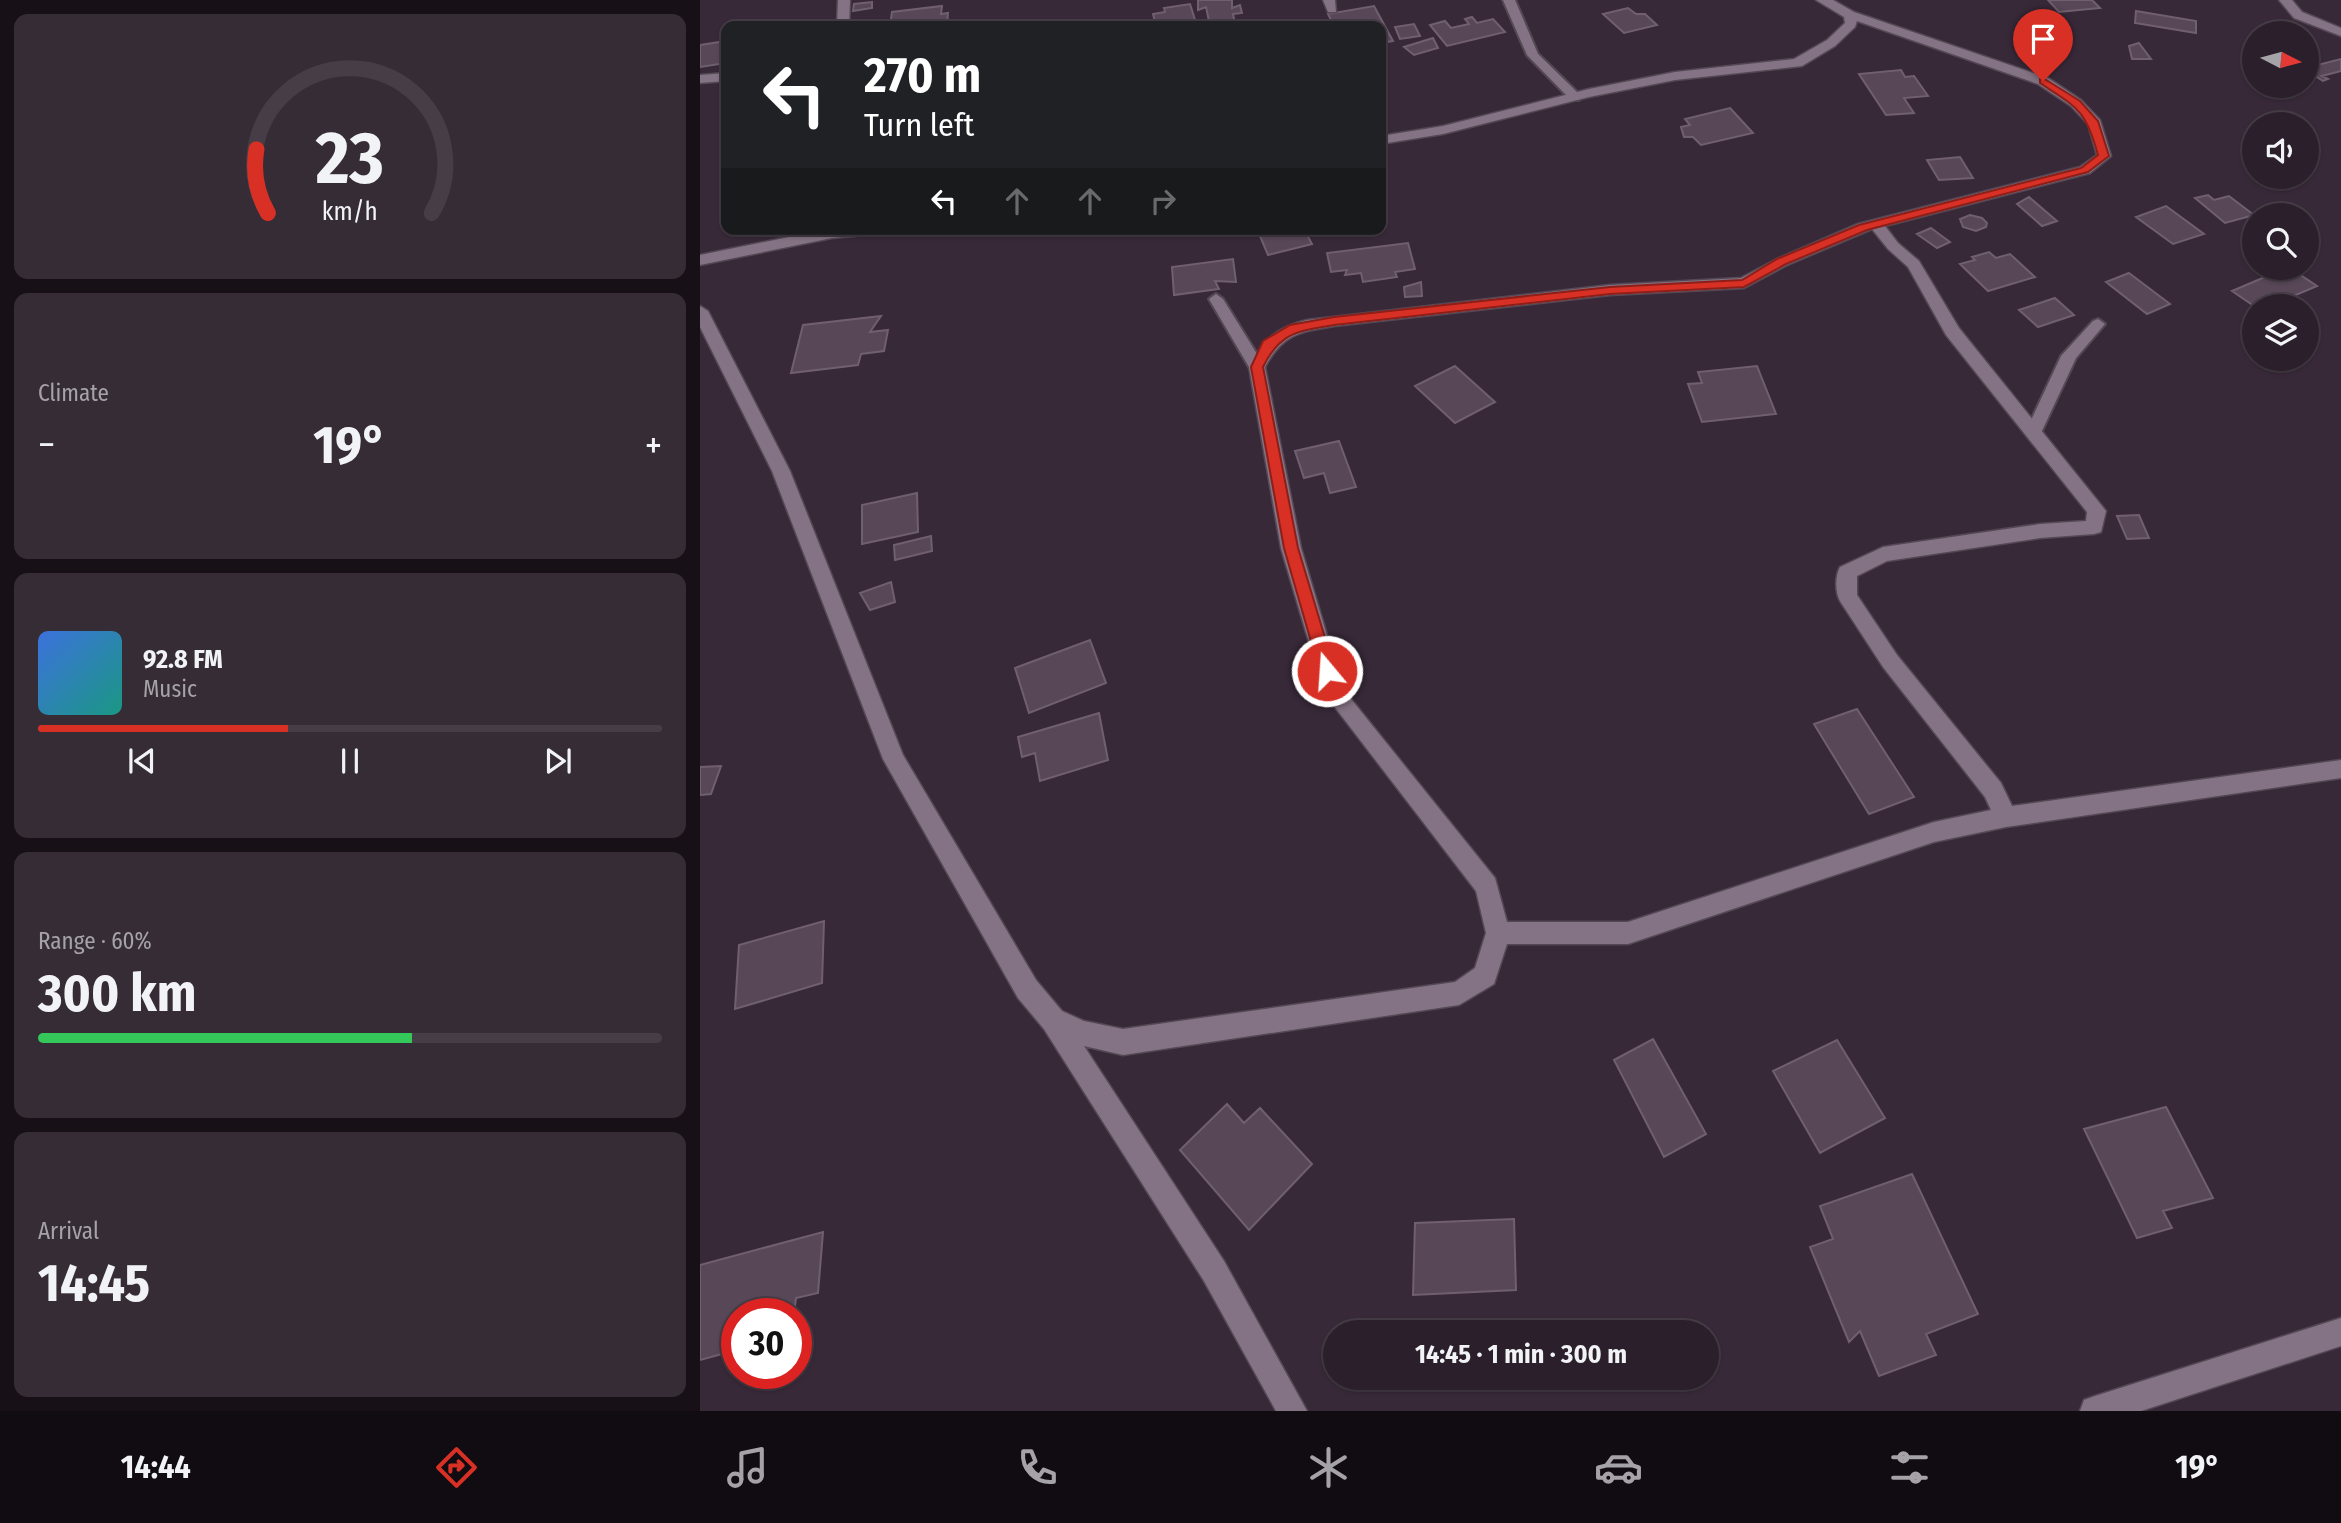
<!DOCTYPE html>
<html lang="en">
<head>
<meta charset="utf-8">
<style>
	:root { --surface:#2a1f2a; --page:#362c36; --text:#f1f3f6; --muted:#a5a2a8; --line:#463d47; --accent:#d93025 }
	body { margin:0; font-family:"Fira Sans Condensed",sans-serif; background:var(--page); color:var(--text); height:100vh; display:flex; flex-direction:column; font-size:26px; white-space:nowrap }
	* { box-sizing:border-box; margin:0 }
	p { font-size:23px; color:var(--muted) }
	.icon { flex:none; width:38px; height:38px; fill:none; stroke:currentColor; stroke-width:2; stroke-linecap:round; stroke-linejoin:round }
	.map { position:relative; flex:1; overflow:hidden }
	.panel { display:flex; flex-direction:column; gap:14px; padding:14px; background:#171117; width:700px }
	.panel>* { flex:none }
	.top-card { position:absolute; left:21px; top:21px; width:665px; height:214px; border-radius:14px; box-shadow:0 2px 5px #0004,0 0 0 2px var(--line); background:#202124; color:#fff; overflow:hidden }
	.needle { width:46px; rotate:96deg }
	.buttons { position:absolute; left:1542px; top:21px; display:grid; gap:14px }
	.buttons a { display:grid; place-items:center; width:77px; height:77px; border-radius:50%; background:var(--surface); box-shadow:0 2px 5px #0004,0 0 0 2px var(--line); font-size:35px }
	.speed { position:absolute; left:21px; top:1298px; display:flex; gap:14px; font-size:35px; font-weight:700; text-align:center }
	.speed>* { display:grid; place-content:center; width:91px; height:91px; border-radius:50%; background:var(--surface); box-shadow:0 2px 5px #0004,0 0 0 2px var(--line); line-height:1 }
	.speed .limit { border:10px solid #d22; background:#fff; color:#111 }
	.pin { position:absolute; display:grid; place-items:center; width:60px; height:60px; color:#fff; margin:-72px -30px; border-radius:50% 50% 50% 0; rotate:-45deg; box-shadow:0 0 7px #0007 }
	.pin .icon { rotate:45deg }
	.me { position:absolute; width:77px; margin:-38px; rotate:342deg; stroke-linejoin:round; filter:drop-shadow(0 0 5px #0008) }
	.turn { display:flex; align-items:center; gap:24px; height:147px; padding:0 28px; font-size:32px }
	.turn .icon { width:91px; height:91px; stroke-width:2.5 }
	.turn b { display:block; font-size:49px; line-height:60px }
	.lanes { display:flex; align-items:center; height:66px; padding:0 28px; background:#0003; justify-content:center; gap:35px; direction:ltr }
	.lanes .off { opacity:.35 }
	.big { font-size:52px; font-weight:700; line-height:1.1 }
	.panel .card { flex:1; display:flex; flex-direction:column; justify-content:center; gap:10px; min-width:0; padding:0 24px; border-radius:14px; background:var(--page) }
	.panel .dial { align-items:center; gap:0 }
	.dial svg { height:182px; overflow:visible; fill:none; stroke:var(--line); stroke-width:7; stroke-linecap:round; text-anchor:middle }
	.dial text { fill:var(--text); stroke:none }
	.song { display:flex; align-items:center; gap:21px }
	.cover { width:84px; height:84px; border-radius:10px; background:linear-gradient(135deg,hsl(220 70% 55%),hsl(170 70% 35%)) }
	.played { height:7px; border-radius:4px; background:linear-gradient(90deg,var(--accent) 40%,var(--line) 40%) }
	.keys { display:flex; justify-content:space-around; direction:ltr }
	.heat { display:flex; justify-content:space-between; align-items:center; font-size:38px; direction:ltr }
	.charge { height:10px; border-radius:5px; background:linear-gradient(90deg,#34c759 60%,var(--line) 0) }
	.trip { position:absolute; left:623px; top:1320px; width:396px; height:70px; border-radius:35px; background:var(--surface); box-shadow:0 2px 5px #0004,0 0 0 2px var(--line); font-weight:700; line-height:70px; text-align:center }
	.tab-bar { display:flex; height:112px; justify-content:space-around; align-items:center; background:#110c11; color:var(--muted) }
	.tab-bar .icon { width:49px; height:49px }
	.tab-bar .active { color:var(--accent) }
	.tab-bar b { font-size:32px; color:var(--text) }
	main { display:flex; flex:1; min-height:0 }
	.map>svg:first-child { display:block }
</style>
</head>
<body>
<main>
<section class="panel">
<div class="card dial"><svg viewBox="0 0 100 80">
<path d="M14 69A42 42 0 1 1 86 69"/>
<path d="M14 69A42 42 0 0 1 9 41" stroke="#d93025"/>
<text x="50" y="56" font-size="32" font-weight="700">23</text>
<text x="50" y="72" font-size="11">km/h</text>
</svg></div>
<div class="card"><p>Climate</p>
<div class="heat"><a>−</a><b class="big">19°</b><a>+</a></div>
</div>
<div class="card">
<div class="song"><i class="cover"></i><div><b>92.8 FM</b><p>Music</p></div></div>
<div class="played"></div>
<div class="keys"><svg class="icon" aria-label="previous" viewBox="0 0 24 24"><path d="M18 5L8 12l10 7zM5 5v14"/></svg><svg class="icon" aria-label="pause" viewBox="0 0 24 24"><path d="M8 5v14M16 5v14"/></svg><svg class="icon" aria-label="next" viewBox="0 0 24 24"><path d="M6 5l10 7-10 7zM19 5v14"/></svg></div>
</div>
<div class="card"><p>Range · 60%</p><b class="big">300 km</b><div class="charge"></div></div>
<div class="card"><p>Arrival</p><b class="big">14:45</b></div>
</section>
<div class="map">
<svg width="1641" height="1411" viewBox="0 0 1641 1411">
	<rect width="100%" height="100%" fill="#382938"/>
	<!-- building -->
	<path fill="#574757" stroke="#705f70" stroke-width="2" d="M 498,0 L 532,0 L 532,8 L 540,5 L 542,13 L 533,14 L 535,24 L 510,26 L 506,7 L 498,10 Z
		M 1348,0 L 1392,0 L 1400,8 L 1359,12 Z
		M 172,2 L 172,8 L 153,11 L 154,4 Z
		M 490,4 L 497,26 L 453,26 L 452,22 L 455,22 L 453,14 L 465,12 L 464,8 Z
		M 242,6 L 241,14 L 248,13 L 247,26 L 190,26 L 192,12 Z
		M 674,6 L 693,41 L 681,43 L 681,26 L 634,26 L 628,14 Z
		M 928,8 L 936,14 L 945,14 L 957,25 L 924,33 L 903,14 Z
		M 1436,11 L 1496,21 L 1496,33 L 1435,23 Z
		M 772,17 L 777,23 L 793,19 L 805,32 L 747,46 L 730,25 L 745,21 L 751,28 L 769,24 L 765,19 Z
		M 714,24 L 720,36 L 700,39 L 695,27 Z
		M 733,38 L 738,48 L 714,55 L 704,47 Z
		M 26,41 L 26,63 L 0,67 L 0,45 Z
		M 1439,43 L 1451,59 L 1432,59 L 1429,46 Z
		M 1641,59 L 1641,71 L 1622,76 L 1628,79 L 1623,81 L 1606,70 L 1606,68 Z
		M 1201,70 L 1205,77 L 1214,76 L 1228,96 L 1204,98 L 1214,113 L 1186,115 L 1159,74 Z
		M 1030,108 L 1053,133 L 1001,145 L 993,137 L 984,137 L 981,127 L 990,125 L 985,119 Z
		M 1260,157 L 1273,178 L 1239,180 L 1227,160 Z
		M 1508,195 L 1514,200 L 1529,196 L 1554,215 L 1525,223 L 1495,198 Z
		M 1329,197 L 1357,221 L 1342,226 L 1317,204 Z
		M 1466,206 L 1504,234 L 1473,244 L 1436,217 Z
		M 1270,215 L 1282,218 L 1287,223 L 1286,227 L 1276,231 L 1263,227 L 1260,219 Z
		M 1231,228 L 1250,242 L 1237,248 L 1217,234 Z
		M 557,229 L 604,229 L 612,244 L 568,255 Z
		M 708,243 L 715,269 L 695,272 L 697,277 L 663,282 L 661,273 L 645,275 L 647,270 L 631,272 L 627,253 Z
		M 1289,252 L 1296,258 L 1310,254 L 1335,277 L 1288,291 L 1260,264 L 1275,260 L 1272,257 Z
		M 533,259 L 536,282 L 515,281 L 519,289 L 474,295 L 472,267 Z
		M 1586,268 L 1590,268 L 1617,286 L 1570,306 L 1554,306 L 1532,291 Z
		M 1429,273 L 1470,304 L 1447,314 L 1406,282 Z
		M 721,282 L 722,296 L 705,297 L 704,287 Z
		M 1355,298 L 1374,315 L 1338,327 L 1319,310 Z
		M 181,316 L 170,332 L 188,330 L 184,351 L 161,354 L 158,365 L 91,373 L 103,325 Z
		M 755,366 L 795,402 L 755,423 L 715,386 Z
		M 1057,366 L 1076,414 L 1002,422 L 988,384 L 1002,383 L 998,372 Z
		M 639,441 L 656,487 L 630,493 L 624,473 L 604,478 L 595,451 Z
		M 217,493 L 218,532 L 162,544 L 162,505 Z
		M 1439,515 L 1449,538 L 1427,539 L 1417,516 Z
		M 231,536 L 232,551 L 195,560 L 194,545 Z
		M 191,582 L 195,602 L 170,610 L 160,593 Z
		M 390,640 L 406,683 L 329,713 L 315,668 Z
		M 1157,709 L 1214,797 L 1169,814 L 1114,724 Z
		M 399,713 L 408,760 L 340,781 L 335,753 L 322,757 L 318,737 Z
		M 21,766 L 11,794 L 0,795 L 0,767 Z
		M 124,921 L 122,983 L 35,1009 L 39,945 Z
		M 953,1039 L 1006,1134 L 964,1157 L 914,1060 Z
		M 1137,1040 L 1185,1118 L 1120,1153 L 1073,1071 Z
		M 527,1104 L 544,1123 L 560,1108 L 612,1164 L 549,1230 L 480,1150 Z
		M 1466,1107 L 1513,1198 L 1463,1211 L 1472,1228 L 1437,1238 L 1384,1129 Z
		M 1212,1174 L 1278,1314 L 1226,1334 L 1236,1355 L 1179,1376 L 1160,1331 L 1149,1342 L 1110,1247 L 1133,1239 L 1120,1206 Z
		M 814,1219 L 816,1290 L 713,1295 L 715,1223 Z
		M 123,1232 L 118,1293 L 96,1298 L 94,1314 L 37,1314 L 37,1350 L 0,1360 L 0,1265 Z"/>
	<g fill="none" stroke-linecap="round" stroke-linejoin="round">
		<!-- lane casing -->
		<g stroke="#544855" stroke-width="4">
			<path id="lane" d="M 803,0 L 815,0 L 838,54 L 879,94 L 879,100 L 871,100 L 827,55 Z
				M 516,294 L 523,299 L 565,367 L 562,371 L 557,372 L 549,367 L 509,299 Z
				M 1398,319 L 1405,324 L 1376,358 L 1340,435 L 1328,435 L 1326,431 L 1361,356 L 1393,321 Z"/>
		</g>
		<!-- street casing -->
		<g stroke="#544855" stroke-width="3">
			<path id="street" d="M 138,0 L 150,0 L 149,26 L 137,26 Z
				M 623,0 L 635,0 L 636,12 L 628,12 Z
				M 1116,0 L 1133,0 L 1154,12 L 1348,78 L 1381,100 L 1400,120 L 1411,156 L 1390,173 L 1185,226 L 1198,243 L 1219,261 L 1259,328 L 1406,511 L 1401,532 L 1394,534 L 1340,538 L 1187,561 L 1157,576 L 1157,595 L 1197,655 L 1301,783 L 1312,806 L 1641,760 L 1641,778 L 1306,827 L 1234,842 L 928,944 L 807,944 L 794,984 L 759,1005 L 423,1055 L 384,1046 L 524,1261 L 607,1411 L 576,1411 L 504,1281 L 344,1029 L 318,998 L 183,759 L 72,471 L 0,327 L 0,306 L 8,311 L 90,471 L 203,755 L 336,980 L 362,1011 L 384,1021 L 423,1029 L 755,982 L 775,968 L 786,933 L 776,891 L 624,693 L 581,548 L 549,367 C 563,340 577,327 607,320 L 910,285 L 1041,278 L 1077,259 L 1158,224 L 1380,167 L 1397,155 L 1388,124 L 1371,106 L 1338,84 L 1157,21 L 1155,27 L 1135,46 L 1102,66 L 975,80 L 889,97 L 743,134 L 681,144 L 681,136 L 743,126 L 889,89 L 975,72 L 1094,59 L 1127,40 L 1145,23 L 1144,17 ZM 1172,229 L 1188,249 L 1208,267 L 1246,335 L 1387,512 L 1386,521 L 1340,524 L 1183,547 L 1140,567 C 1135,576 1135,592 1140,601 L 1183,667 L 1285,797 L 1291,810 L 1234,822 L 928,922 L 807,922 L 795,878 L 643,689 L 601,548 L 565,367 C 583,334 599,332 634,326 L 910,295 L 1044,288 L 1087,265 Z
				M 1579,0 L 1592,0 L 1602,12 L 1641,28 L 1641,36 L 1594,18 Z
				M 26,73 L 26,81 L 0,83 L 0,75 Z
				M 128,229 L 182,229 L 175,234 L 132,238 L 0,265 L 0,255 Z
				M 1641,1318 L 1641,1346 L 1441,1411 L 1380,1411 L 1384,1400 L 1395,1396 Z"/>
		</g>
		<!-- lane -->
		<use href="#lane" fill="#847384" fill-rule="evenodd"/>
		<!-- street -->
		<use href="#street" fill="#847384" fill-rule="evenodd"/>
	</g>
	<!-- route -->
	<path fill="#d93025" stroke="#8d1f18" stroke-width="2" d="M 1343,78 L 1380,101 L 1398,121 L 1409,156 L 1388,172 L 1167,230 L 1086,264 L 1044,287 L 910,294 L 634,325 C 598,331 580,332 563,367 L 598,548 L 635,671 L 632,676 L 621,676 L 584,548 L 551,367 L 563,341 L 590,325 L 634,317 L 910,287 L 1042,280 L 1077,259 L 1159,225 L 1381,168 L 1398,155 C 1386,110 1378,108 1340,83 L 1340,79 Z"/>
</svg>
<div class="buttons">
<a><svg class="needle" viewBox="-14 -14 28 28"><path d="M0-13l5 13h-10z" fill="#e53935"/><path d="M0 13l5-13h-10z" fill="#a5a2a8"/></svg></a>
<a><svg class="icon" aria-label="sound" viewBox="0 0 24 24"><path d="M4 9h4l5-4v14l-5-4H4zM17 9q2 3 0 6"/></svg></a>
<a><svg class="icon" aria-label="search" viewBox="0 0 24 24"><circle cx="10" cy="10" r="6"/><path d="M15 15l6 6"/></svg></a>
<a><svg class="icon" aria-label="layers" viewBox="0 0 24 24"><path d="M12 4l9 5-9 5-9-5zM3 14l9 5 9-5"/></svg></a>
</div>
<div class="speed"><div class="limit">30</div></div>
<div class="pin" style="left:1343px;top:81px;background:#d93025"><svg class="icon" aria-label="arrive" viewBox="0 0 24 24"><path d="M6 21V4h12l-3 4 3 4H6"/></svg></div>
<svg class="me" style="left:627px;top:671px" viewBox="-20 -20 40 40"><circle r="17" fill="#d93025" stroke="#fff" stroke-width="3"/><path d="M0-11L8 9 0 5-8 9z" fill="#fff"/></svg>
<div class="trip">14:45 · 1 min · 300 m</div>
<div class="top-card">
<div class="turn"><svg class="icon" aria-label="left" viewBox="0 0 24 24"><path d="M17 20v-9H6M10 6l-5 5 5 5"/></svg><div><b>270 m</b>Turn left</div></div>
<div class="lanes"><svg class="icon" aria-label="left" viewBox="0 0 24 24"><path d="M17 20v-9H6M10 6l-5 5 5 5"/></svg><svg class="icon off" aria-label="ahead" viewBox="0 0 24 24"><path d="M12 20V5M6 11l6-6 6 6"/></svg><svg class="icon off" aria-label="ahead" viewBox="0 0 24 24"><path d="M12 20V5M6 11l6-6 6 6"/></svg><svg class="icon off" aria-label="right" viewBox="0 0 24 24"><path d="M7 20v-9h11M14 6l5 5-5 5"/></svg></div>
</div>
</div>
</main>
<nav class="tab-bar">
<b>14:44</b>
<svg class="icon active" aria-label="directions" viewBox="0 0 24 24"><path d="M12 3l9 9-9 9-9-9zM9 14v-3h6M13 9l2 2-2 2"/></svg>
<svg class="icon" aria-label="music" viewBox="0 0 24 24"><path d="M9 18V5l10-2v13"/><circle cx="6" cy="18" r="3"/><circle cx="16" cy="16" r="3"/></svg>
<svg class="icon" aria-label="phone" viewBox="0 0 24 24"><path d="M5 4h4l2 5-3 2q2 4 5 5l2-3 5 2v4C11 20 4 13 5 4z"/></svg>
<svg class="icon" aria-label="climate" viewBox="0 0 24 24"><path d="M12 3v18M4 7l16 10M4 17L20 7"/></svg>
<svg class="icon" aria-label="car" viewBox="0 0 24 24"><path d="M5 17H2v-5l4-1 3-4h7l3 4 3 1v5h-3M9 17h6M6 11h13"/><circle cx="7" cy="17" r="2"/><circle cx="17" cy="17" r="2"/></svg>
<svg class="icon" aria-label="filters" viewBox="0 0 24 24"><path d="M4 7h16M4 17h16"/><circle cx="9" cy="7" r="2"/><circle cx="15" cy="17" r="2"/></svg>
<b>19°</b>
</nav>
</body>
</html>
